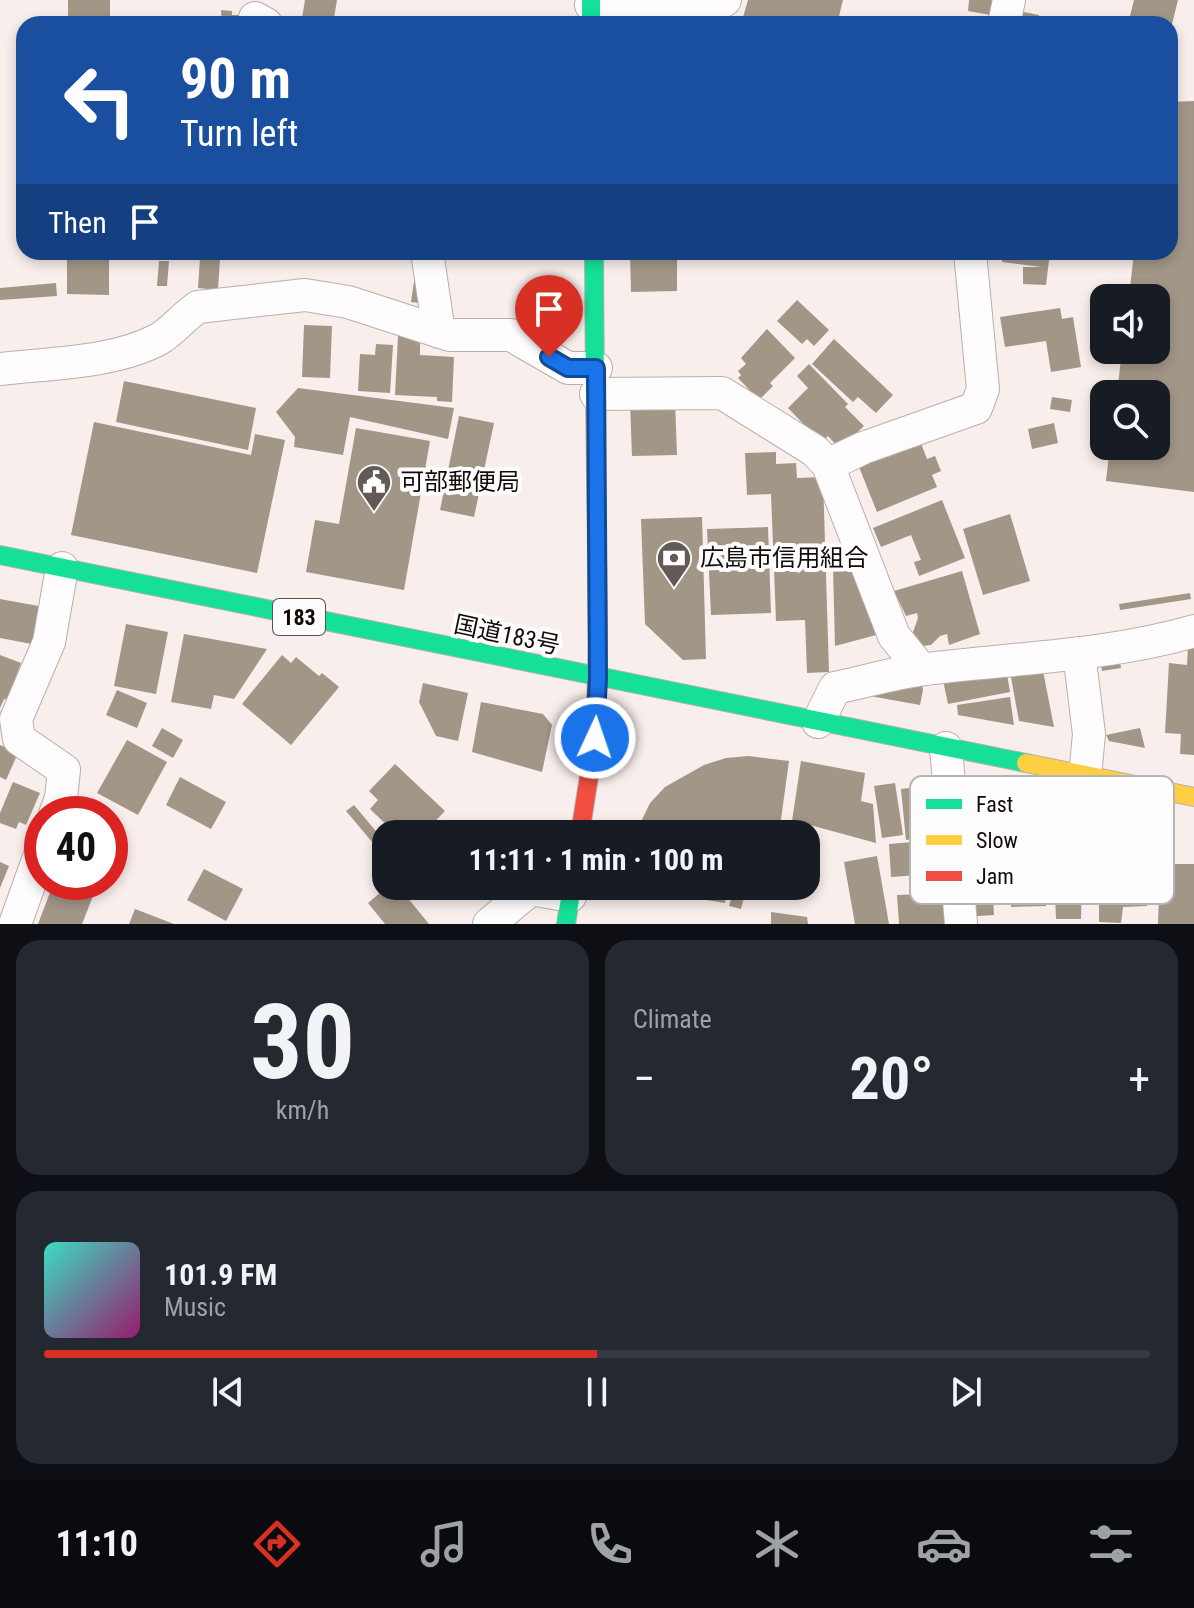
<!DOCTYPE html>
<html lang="en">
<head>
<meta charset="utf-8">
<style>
	:root { --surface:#171b24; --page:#242831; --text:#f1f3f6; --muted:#9ea1a6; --line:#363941; --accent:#d93025 }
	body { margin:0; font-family:"Roboto Condensed","Noto Sans JP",sans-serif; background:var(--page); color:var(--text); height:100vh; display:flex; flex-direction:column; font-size:30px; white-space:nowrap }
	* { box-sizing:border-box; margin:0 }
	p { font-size:26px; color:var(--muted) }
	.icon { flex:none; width:44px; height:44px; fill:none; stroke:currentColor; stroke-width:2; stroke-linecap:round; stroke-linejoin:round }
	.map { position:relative; height:924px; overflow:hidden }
	.sheet { display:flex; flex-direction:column; gap:16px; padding:16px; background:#0d0f14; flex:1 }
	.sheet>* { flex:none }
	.guide { position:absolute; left:16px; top:16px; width:1162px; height:244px; border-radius:24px; box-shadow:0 4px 12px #0003; background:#1a4fa0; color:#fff; overflow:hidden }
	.tools { position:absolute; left:1090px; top:284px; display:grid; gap:16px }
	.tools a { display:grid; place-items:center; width:80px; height:80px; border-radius:16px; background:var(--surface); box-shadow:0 4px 12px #0003; font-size:40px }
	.speed { position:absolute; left:24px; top:796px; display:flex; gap:16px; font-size:40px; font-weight:700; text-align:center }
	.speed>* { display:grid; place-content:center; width:104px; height:104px; border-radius:50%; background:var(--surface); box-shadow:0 4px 12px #0003; line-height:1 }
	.speed .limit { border:12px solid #d22; background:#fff; color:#111 }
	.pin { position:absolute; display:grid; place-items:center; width:68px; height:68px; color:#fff; margin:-82px -34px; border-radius:50% 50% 50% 0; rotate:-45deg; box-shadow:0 0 8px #0007 }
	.pin .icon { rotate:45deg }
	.me { position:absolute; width:88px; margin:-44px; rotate:3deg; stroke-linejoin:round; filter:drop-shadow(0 0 6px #0008) }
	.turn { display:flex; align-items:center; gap:28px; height:168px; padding:0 32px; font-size:36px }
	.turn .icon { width:104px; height:104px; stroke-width:2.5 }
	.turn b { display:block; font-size:56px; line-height:68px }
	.then { display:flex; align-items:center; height:76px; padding:0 32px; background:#0003; gap:16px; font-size:30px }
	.big { font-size:60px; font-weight:700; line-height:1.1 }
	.sheet .widget { flex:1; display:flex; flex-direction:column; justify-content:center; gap:12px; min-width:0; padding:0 28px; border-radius:24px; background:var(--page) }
	.sheet .dial { align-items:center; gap:0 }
	.dial b { font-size:104px; line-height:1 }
	.song { display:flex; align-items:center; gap:24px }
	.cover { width:96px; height:96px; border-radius:12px; background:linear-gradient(135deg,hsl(170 70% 55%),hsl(320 70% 35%)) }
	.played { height:8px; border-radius:4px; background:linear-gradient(90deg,var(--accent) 50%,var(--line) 50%) }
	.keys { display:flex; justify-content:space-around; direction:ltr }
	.heat { display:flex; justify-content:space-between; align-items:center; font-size:44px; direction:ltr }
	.sheet .tiles { flex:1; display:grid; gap:16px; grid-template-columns:1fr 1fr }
	.widget:last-child { grid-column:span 2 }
	.trip { position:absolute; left:372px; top:820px; width:448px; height:80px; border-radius:24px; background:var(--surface); box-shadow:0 4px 12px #0003; font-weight:700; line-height:80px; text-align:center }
	.dock { display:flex; height:128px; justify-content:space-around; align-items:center; background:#090b0e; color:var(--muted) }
	.dock .icon { width:56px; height:56px }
	.dock .selected { color:var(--accent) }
	.dock b { font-size:36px; color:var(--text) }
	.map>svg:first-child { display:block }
</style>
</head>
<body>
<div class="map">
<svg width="1194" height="924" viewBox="0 0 1194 924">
	<rect width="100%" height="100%" fill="#f8eeeb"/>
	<!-- building -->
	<path fill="#a29687" d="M 68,0 L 110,0 L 110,24 L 68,24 Z
		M 305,0 L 337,0 L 333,24 L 301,24 Z
		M 748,0 L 843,0 L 837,24 L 741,24 Z
		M 969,0 L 999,0 L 996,16 L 968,11 Z
		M 1134,0 L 1178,0 L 1172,24 L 1128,24 Z
		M 221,10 L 232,11 L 232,15 L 242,15 L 242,24 L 222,24 Z
		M 1014,10 L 1039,15 L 1038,24 L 1011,24 Z
		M 1049,17 L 1067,19 L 1067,24 L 1048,24 Z
		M 1194,101 L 1194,492 L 1106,481 L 1110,446 L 1156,446 L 1156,394 L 1117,394 L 1122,350 L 1156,350 L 1156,298 L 1129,298 L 1134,252 L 1170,252 L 1170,102 Z
		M 67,252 L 109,252 L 109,295 L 67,294 Z
		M 156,252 L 171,252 L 171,256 L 156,256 Z
		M 630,252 L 677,252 L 677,291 L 631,292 Z
		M 1003,252 L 1050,252 L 1046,285 L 1023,284 L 1023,267 L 1042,267 L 1002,262 Z
		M 200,258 L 220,259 L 218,290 L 198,288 Z
		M 159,261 L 169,261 L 167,286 L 157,286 Z
		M 416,268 L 427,304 L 411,302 Z
		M 56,283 L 57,296 L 0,300 L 0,288 Z
		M 797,300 L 829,330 L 814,346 L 807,339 L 802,344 L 777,321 Z
		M 1060,308 L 1062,319 L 1073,317 L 1081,367 L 1051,372 L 1046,341 L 1005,347 L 1000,317 Z
		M 304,325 L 332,326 L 330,378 L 302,377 Z
		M 767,329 L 795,358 L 770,383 L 773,386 L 759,400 L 738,378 L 741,375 L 738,371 L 746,364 L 741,358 Z
		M 398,336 L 420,337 L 420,355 L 454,357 L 452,402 L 437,401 L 437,397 L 395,395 Z
		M 834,339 L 893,395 L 876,413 L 858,397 L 853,402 L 812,364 Z
		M 376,344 L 393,345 L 390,393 L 358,391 L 360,354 L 375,355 Z
		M 809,364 L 848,404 L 845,407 L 864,426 L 840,449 L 828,436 L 823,441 L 814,435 L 788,408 L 808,388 L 797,376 Z
		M 124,381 L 256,408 L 248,450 L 116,422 Z
		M 298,388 L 454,408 L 448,439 L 350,417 L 343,455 L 294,447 L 295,437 L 276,412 Z
		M 1052,397 L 1072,400 L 1070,412 L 1050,409 Z
		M 675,400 L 677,455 L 632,456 L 630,402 Z
		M 459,416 L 494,423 L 474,517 L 440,510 Z
		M 94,422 L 251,455 L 255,434 L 285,440 L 257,573 L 71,535 Z
		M 1054,423 L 1058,443 L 1032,449 L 1028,429 Z
		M 356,428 L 430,441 L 404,590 L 306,572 L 315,520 L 339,524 Z
		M 919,438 L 927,459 L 935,456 L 941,471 L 932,475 L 937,487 L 877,512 L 857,462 Z
		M 776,452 L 776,464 L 796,463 L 797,478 L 823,477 L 829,672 L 807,673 L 805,620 L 776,621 L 771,494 L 747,495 L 745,453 Z
		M 942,500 L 965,558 L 919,576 L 914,562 L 921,560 L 911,535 L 881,547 L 873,528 Z
		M 1010,514 L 1030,581 L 983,595 L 963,529 Z
		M 702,517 L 706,659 L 683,660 L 645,624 L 641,519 Z
		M 768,527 L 771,613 L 711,615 L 707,529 Z
		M 854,561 L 880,634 L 835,646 L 833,567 Z
		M 962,571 L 980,634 L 949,645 L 947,634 L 940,636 L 931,645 L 923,646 L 915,640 L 913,632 L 918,618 L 917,613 L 906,616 L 894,591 Z
		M 1190,593 L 1191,599 L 1120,610 L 1119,604 Z
		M 0,599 L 44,607 L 37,645 L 0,638 Z
		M 126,624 L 168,632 L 156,694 L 114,686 Z
		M 184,634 L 267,649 L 234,699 L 214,695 L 211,709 L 171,702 Z
		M 1194,645 L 1194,755 L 1180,754 L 1181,734 L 1165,733 L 1169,663 L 1187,665 L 1188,646 Z
		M 0,655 L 21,663 L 7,700 L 4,699 L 0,708 Z
		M 282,655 L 291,663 L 296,657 L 319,676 L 322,673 L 339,687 L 291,745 L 242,704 Z
		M 1119,655 L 1121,668 L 1102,671 L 1100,658 Z
		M 1042,666 L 1054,727 L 1019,721 L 1010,672 Z
		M 1006,668 L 1010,692 L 948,704 L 943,680 Z
		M 921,678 L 923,690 L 920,705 L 870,696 Z
		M 423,683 L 468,693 L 458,741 L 436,736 L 419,702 Z
		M 117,690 L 147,703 L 137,728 L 106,715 Z
		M 1010,697 L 1014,725 L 958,715 L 957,705 Z
		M 481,702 L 543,714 L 552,725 L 542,772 L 472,752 Z
		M 162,728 L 183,740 L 173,758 L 152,746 Z
		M 1140,728 L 1145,748 L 1109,741 L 1106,735 Z
		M 127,740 L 167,762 L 138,815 L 97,793 Z
		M 0,745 L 18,753 L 6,780 L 0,777 Z
		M 749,756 L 789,761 L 779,834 L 635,834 L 650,803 L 665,787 L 704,765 L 726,758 Z
		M 801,761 L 865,773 L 861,801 L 873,804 L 876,843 L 810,825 L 811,828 L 791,828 Z
		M 395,764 L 445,811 L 423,834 L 391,834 L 394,832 L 370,809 L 378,800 L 369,791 Z
		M 180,777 L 226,802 L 211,829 L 166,805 Z
		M 13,782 L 40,793 L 26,825 L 19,822 L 16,829 L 0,823 L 0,813 Z
		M 895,783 L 903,835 L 882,838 L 874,786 Z
		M 929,786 L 934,832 L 921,834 L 922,838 L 906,840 L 901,789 Z
		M 354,805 L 380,836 L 373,843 L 346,811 Z
		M 1089,812 L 1139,826 L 1154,824 L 1147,906 L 1123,907 L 1121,923 L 1099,922 L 1099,904 L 1086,905 Z
		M 1083,821 L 1081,919 L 1056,919 L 1052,822 Z
		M 386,839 L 386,856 L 378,848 Z
		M 938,840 L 938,848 L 944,848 L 946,873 L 891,877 L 889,844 Z
		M 1045,842 L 1046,906 L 1011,907 L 1011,882 L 1004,882 L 1004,843 Z
		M 990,844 L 994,915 L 963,917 L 960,845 Z
		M 877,856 L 889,924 L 855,924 L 844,862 Z
		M 0,862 L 9,866 L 0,888 Z
		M 1160,864 L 1194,864 L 1194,924 L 1158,924 Z
		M 204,869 L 243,889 L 226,921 L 187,900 Z
		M 54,882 L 89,882 L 97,886 L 82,924 L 38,924 Z
		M 388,886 L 398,886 L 429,924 L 385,924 L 368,903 Z
		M 620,886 L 727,886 L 725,903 Z
		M 735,886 L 747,886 L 741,909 L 729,906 Z
		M 944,893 L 945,924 L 899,924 L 897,895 Z
		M 135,909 L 174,924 L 129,924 Z
		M 771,912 L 807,917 L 808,924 L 771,924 Z"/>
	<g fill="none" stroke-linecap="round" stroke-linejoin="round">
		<!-- street casing -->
		<g stroke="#b9afac" stroke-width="34">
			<path id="street" d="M 591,5 C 626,7 697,20 725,0
				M 255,18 L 266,24
				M 1004,24 L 1009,0
				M 427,252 L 439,332
				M 0,369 C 50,363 115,363 159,339 C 173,331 184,316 198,307 L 305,295 L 348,302 L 450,335 L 511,335 L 568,368 L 596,368
				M 596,394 L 722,393 L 815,451 L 828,465 L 894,636 L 921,669
				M 828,465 L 863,448 L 976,408 L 983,389 L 970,252
				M 1079,653 L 1089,734 L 1085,776
				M 818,722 L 835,688 C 865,682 896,672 926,669 C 1015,658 1108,656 1194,631
				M 946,748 L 961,924
				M 55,814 L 61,798 L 64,770 L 19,739 L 16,719 L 49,642 L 62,568
				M 15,924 L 42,849
				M 489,924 L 531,889 L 570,896"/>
		</g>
		<!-- fast casing -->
		<g stroke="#b9afac" stroke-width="20">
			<path id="fast" d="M 591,0 L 591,24
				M 594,252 L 595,395
				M 0,555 L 1026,763
				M 566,924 L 572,886"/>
		</g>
		<!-- slow casing -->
		<g stroke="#b9afac" stroke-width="20">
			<path id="slow" d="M 595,395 L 598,643
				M 1026,763 L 1194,797"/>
		</g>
		<!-- jam casing -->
		<g stroke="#b9afac" stroke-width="20">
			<path id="jam" d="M 580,834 L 595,738 L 598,643"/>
		</g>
		<!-- street -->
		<use href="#street" stroke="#fefcfc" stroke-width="32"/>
		<!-- fast -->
		<use href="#fast" stroke="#16e098" stroke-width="18"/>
		<!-- slow -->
		<use href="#slow" stroke="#ffcf43" stroke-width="18"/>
		<!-- jam -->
		<use href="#jam" stroke="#f24e42" stroke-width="18"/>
	</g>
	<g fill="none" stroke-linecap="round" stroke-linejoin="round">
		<!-- route casing -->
		<g stroke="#114b97" stroke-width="20">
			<path id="route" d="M 549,357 L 568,368 L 596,368 L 598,678 L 595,738"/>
		</g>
		<!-- route -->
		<use href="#route" stroke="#1a73e8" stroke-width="14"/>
	</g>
	<!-- icons -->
	<defs>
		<g id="civic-pin" transform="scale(1.8)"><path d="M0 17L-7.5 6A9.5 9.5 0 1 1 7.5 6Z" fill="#635a57" stroke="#fdfdfd"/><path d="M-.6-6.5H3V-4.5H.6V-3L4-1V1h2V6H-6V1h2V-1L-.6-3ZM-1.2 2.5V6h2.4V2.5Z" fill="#fff"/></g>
		<g id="bank-pin" transform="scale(1.8)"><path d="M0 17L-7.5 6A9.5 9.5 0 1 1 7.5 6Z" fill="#635a57" stroke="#fdfdfd"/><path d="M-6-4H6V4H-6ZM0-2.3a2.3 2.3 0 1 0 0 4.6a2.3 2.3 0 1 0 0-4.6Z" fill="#fff"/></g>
	</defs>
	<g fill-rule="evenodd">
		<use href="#civic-pin" x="374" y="482"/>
		<use href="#bank-pin" x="674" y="558"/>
	</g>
	<g text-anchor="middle" stroke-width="8" stroke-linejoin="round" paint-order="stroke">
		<!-- shield labels -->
		<rect fill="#fdfdfd" stroke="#595351" stroke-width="2" x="273" y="599" width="52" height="36" rx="6"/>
		<g font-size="22" font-weight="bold" fill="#130a07">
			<text x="299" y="625">183</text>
		</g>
		<!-- poi labels -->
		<g font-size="24" fill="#130a07" stroke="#fdfdfd" text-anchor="start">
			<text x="400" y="490">可部郵便局</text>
			<text x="700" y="566">広島市信用組合</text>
		</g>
		<!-- street labels -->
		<g font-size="24" fill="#130a07" stroke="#fdfdfd">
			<text transform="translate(507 635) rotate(12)" y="8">国道183号</text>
		</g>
	</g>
	<!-- legend -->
	<rect x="910" y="776" width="264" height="128" rx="12" fill="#fdfdfd" stroke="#b7b4b3" stroke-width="2"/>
	<rect x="926" y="799" width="36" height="10" fill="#16e098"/>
	<rect x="926" y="835" width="36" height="10" fill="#ffcf43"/>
	<rect x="926" y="871" width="36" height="10" fill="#f24e42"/>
	<g font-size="22" fill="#130a07">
		<text x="976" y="812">Fast</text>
		<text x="976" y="848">Slow</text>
		<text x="976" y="884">Jam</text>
	</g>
</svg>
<div class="tools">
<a><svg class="icon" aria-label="sound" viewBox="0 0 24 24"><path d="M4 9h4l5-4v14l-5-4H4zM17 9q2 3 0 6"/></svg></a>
<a><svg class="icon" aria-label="search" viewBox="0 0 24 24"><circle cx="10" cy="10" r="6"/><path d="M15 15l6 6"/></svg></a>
</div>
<div class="speed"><div class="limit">40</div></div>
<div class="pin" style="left:549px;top:357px;background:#d93025"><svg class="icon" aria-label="arrive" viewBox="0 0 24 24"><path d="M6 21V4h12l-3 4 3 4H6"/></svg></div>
<svg class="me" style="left:595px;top:738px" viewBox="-20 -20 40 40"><circle r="17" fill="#1a73e8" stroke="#fff" stroke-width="3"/><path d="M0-11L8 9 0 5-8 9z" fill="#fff"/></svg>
<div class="trip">11:11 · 1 min · 100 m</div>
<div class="guide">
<div class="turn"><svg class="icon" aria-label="left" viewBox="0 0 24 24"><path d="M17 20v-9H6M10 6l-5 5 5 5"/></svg><div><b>90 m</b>Turn left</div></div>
<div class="then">Then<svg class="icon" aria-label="arrive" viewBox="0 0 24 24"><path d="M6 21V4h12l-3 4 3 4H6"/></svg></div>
</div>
</div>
<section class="sheet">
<div class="tiles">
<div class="widget dial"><b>30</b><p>km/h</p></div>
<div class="widget"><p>Climate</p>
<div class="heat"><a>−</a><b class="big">20°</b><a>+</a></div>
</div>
<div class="widget">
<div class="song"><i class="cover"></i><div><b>101.9 FM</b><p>Music</p></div></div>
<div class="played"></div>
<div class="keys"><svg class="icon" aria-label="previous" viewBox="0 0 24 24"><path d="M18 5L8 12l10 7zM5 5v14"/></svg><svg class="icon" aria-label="pause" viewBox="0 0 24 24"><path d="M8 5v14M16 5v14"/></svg><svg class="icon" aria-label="next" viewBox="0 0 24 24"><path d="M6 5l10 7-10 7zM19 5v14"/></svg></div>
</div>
</div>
</section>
<nav class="dock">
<b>11:10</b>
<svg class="icon selected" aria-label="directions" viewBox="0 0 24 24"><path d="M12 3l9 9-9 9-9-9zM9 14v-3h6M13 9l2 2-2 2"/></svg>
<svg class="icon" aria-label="music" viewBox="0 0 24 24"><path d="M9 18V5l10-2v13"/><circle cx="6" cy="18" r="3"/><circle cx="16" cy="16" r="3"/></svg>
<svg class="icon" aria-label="phone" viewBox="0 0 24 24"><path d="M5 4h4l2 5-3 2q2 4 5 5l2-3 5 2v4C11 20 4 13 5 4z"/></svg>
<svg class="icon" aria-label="climate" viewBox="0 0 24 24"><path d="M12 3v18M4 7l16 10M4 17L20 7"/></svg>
<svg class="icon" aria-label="car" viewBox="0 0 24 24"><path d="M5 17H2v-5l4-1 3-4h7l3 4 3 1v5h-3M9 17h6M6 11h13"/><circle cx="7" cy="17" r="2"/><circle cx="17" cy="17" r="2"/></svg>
<svg class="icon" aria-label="filters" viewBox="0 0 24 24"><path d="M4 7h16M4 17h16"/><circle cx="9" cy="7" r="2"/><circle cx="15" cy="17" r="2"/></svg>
</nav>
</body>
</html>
